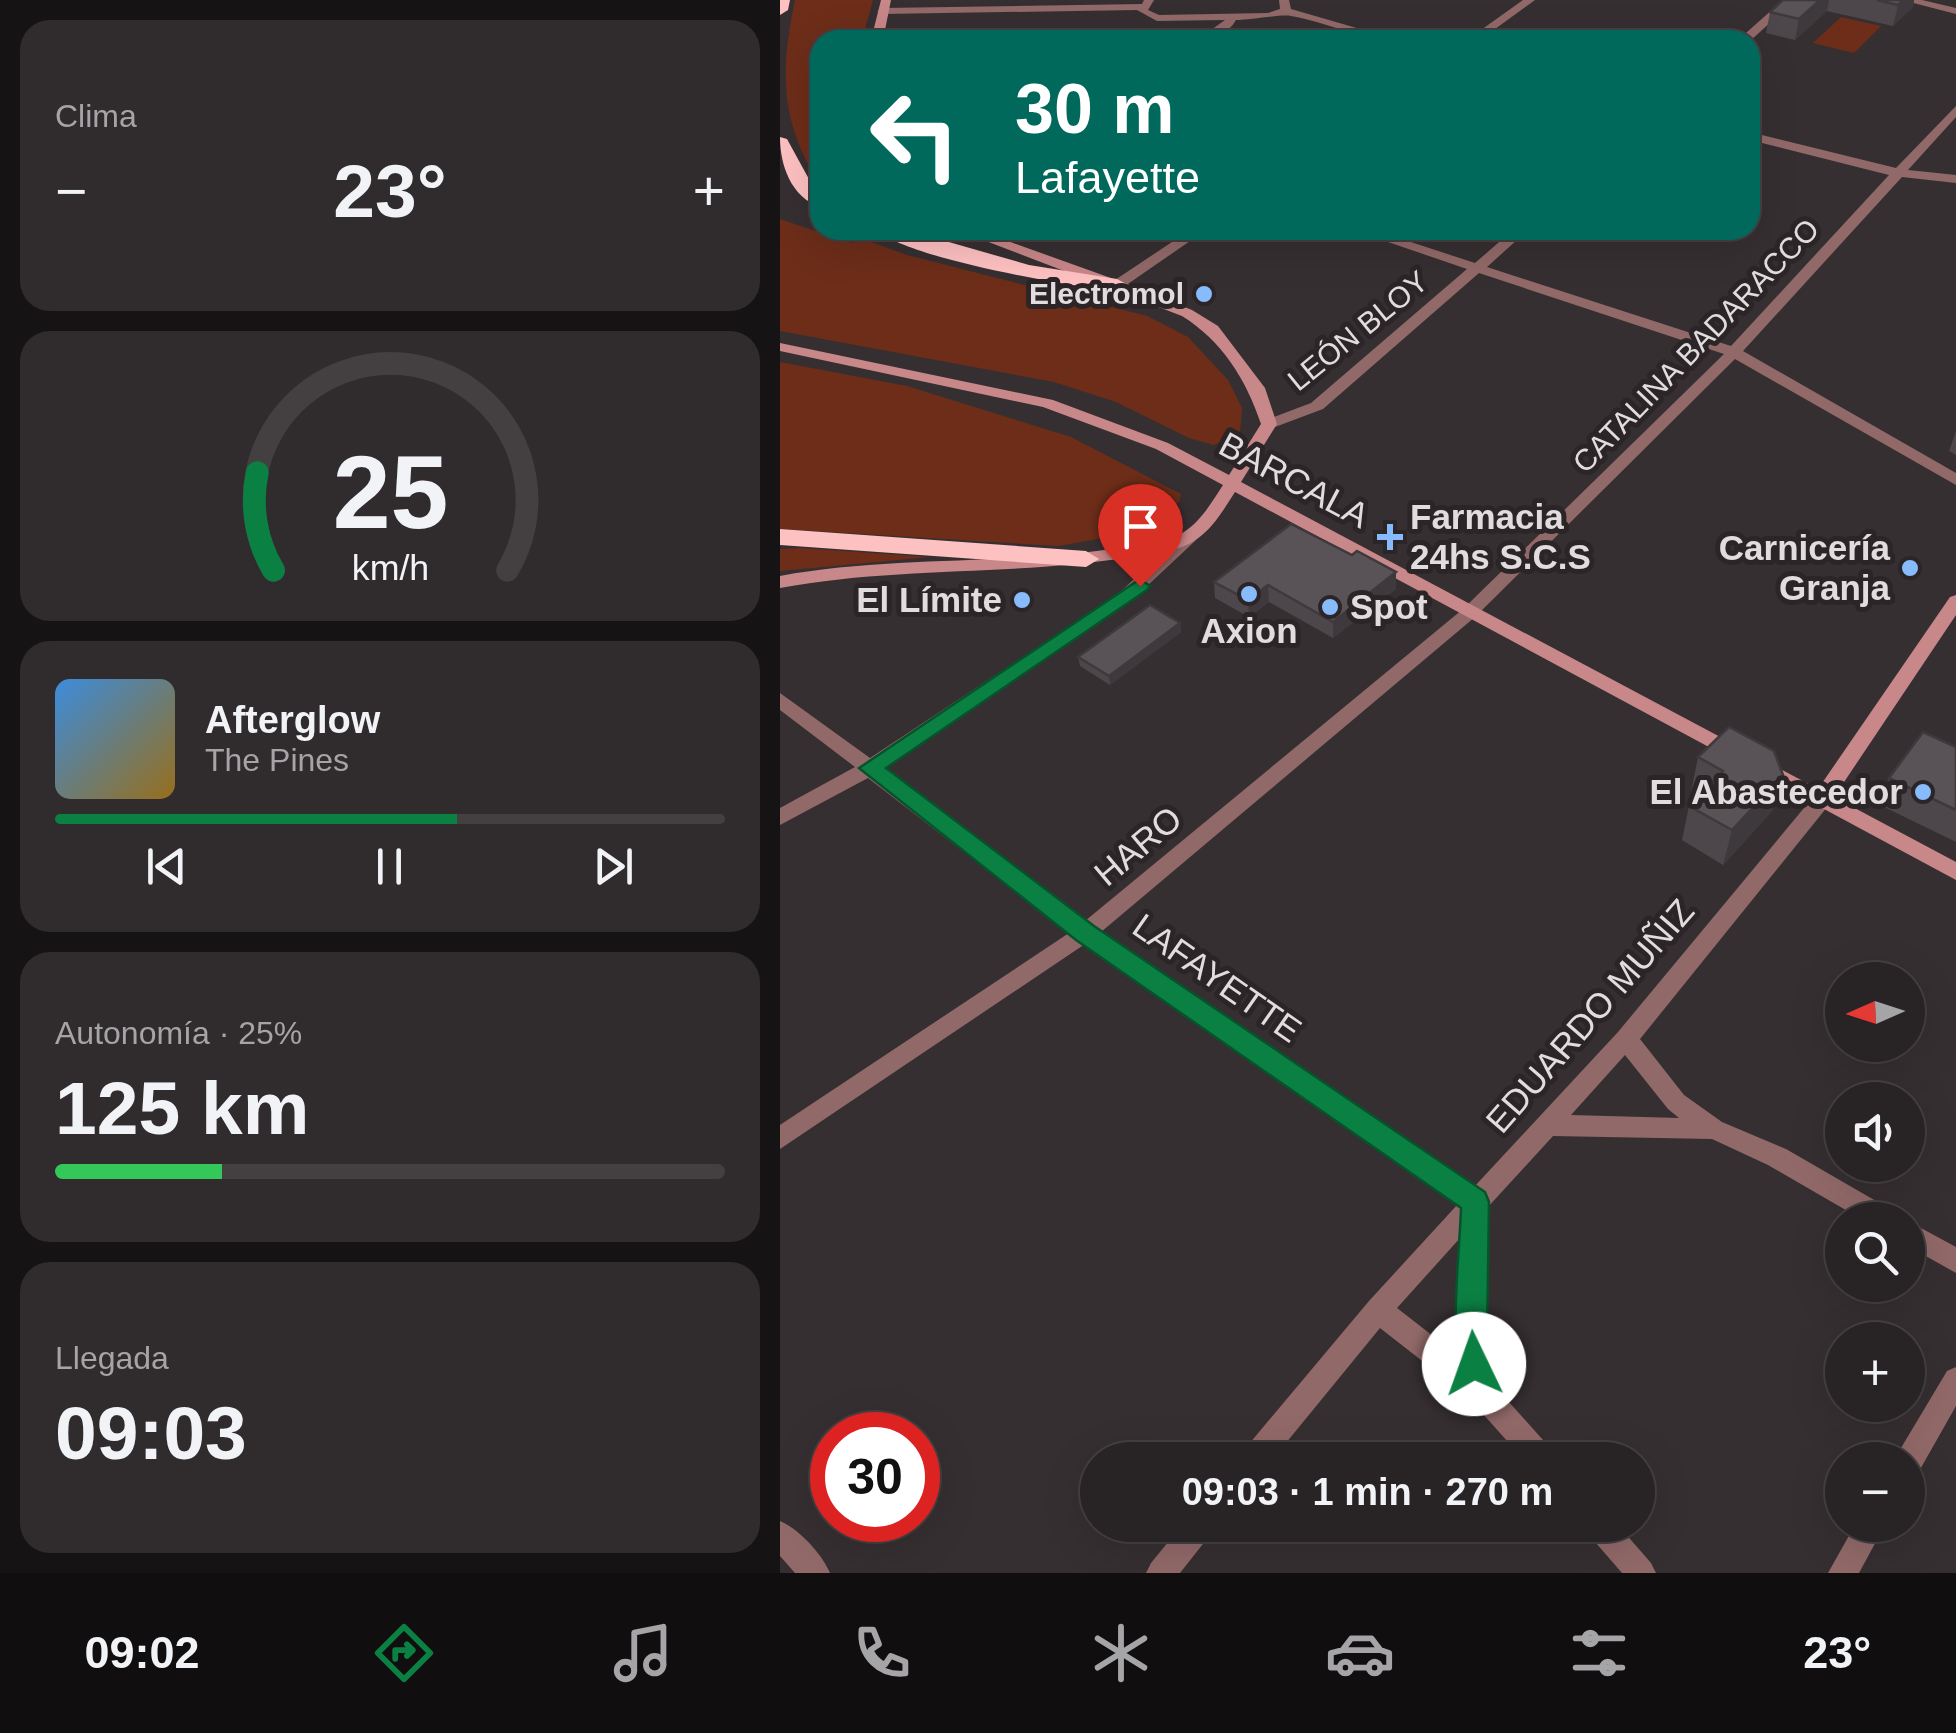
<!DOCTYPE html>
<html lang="es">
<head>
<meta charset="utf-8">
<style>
	:root { --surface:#282325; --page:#302b2d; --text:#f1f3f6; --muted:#a5a4a7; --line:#444042; --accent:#0b8043 }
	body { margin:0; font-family:Helvetica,sans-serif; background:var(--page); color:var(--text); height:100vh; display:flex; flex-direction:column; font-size:38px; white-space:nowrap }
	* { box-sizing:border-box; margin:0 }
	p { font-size:32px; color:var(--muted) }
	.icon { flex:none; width:55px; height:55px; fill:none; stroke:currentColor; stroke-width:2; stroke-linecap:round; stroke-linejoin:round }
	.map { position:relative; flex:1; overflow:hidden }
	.panel { display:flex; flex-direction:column; gap:20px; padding:20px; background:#161314; width:780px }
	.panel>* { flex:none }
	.hud { position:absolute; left:30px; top:30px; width:950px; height:210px; border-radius:30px; box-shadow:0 10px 40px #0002,0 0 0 2px var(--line); background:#00695c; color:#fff; overflow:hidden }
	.needle { width:65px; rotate:267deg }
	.controls { position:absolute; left:1045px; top:962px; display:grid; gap:20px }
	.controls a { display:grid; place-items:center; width:100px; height:100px; border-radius:50%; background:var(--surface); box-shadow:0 10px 40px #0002,0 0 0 2px var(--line); font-size:50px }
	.speed { position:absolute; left:30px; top:1412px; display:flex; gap:20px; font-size:50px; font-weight:700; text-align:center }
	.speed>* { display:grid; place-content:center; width:130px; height:130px; border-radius:50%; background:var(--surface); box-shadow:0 10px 40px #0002,0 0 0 2px var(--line); line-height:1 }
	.speed .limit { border:15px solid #d22; background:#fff; color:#111 }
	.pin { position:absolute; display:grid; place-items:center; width:85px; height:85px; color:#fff; margin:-102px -42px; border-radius:50% 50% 50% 0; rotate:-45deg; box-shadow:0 0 10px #0007 }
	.pin .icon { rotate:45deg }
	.me { position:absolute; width:110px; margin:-55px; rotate:357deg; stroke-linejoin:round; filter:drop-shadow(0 0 8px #0008) }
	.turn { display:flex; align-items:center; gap:35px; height:210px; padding:0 40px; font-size:45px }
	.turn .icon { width:130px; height:130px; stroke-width:2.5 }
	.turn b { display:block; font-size:70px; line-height:85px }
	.big { font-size:75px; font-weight:700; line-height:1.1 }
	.panel .widget { flex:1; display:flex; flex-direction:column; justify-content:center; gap:15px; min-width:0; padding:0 35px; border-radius:30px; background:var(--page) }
	.panel .dial { align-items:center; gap:0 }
	.dial svg { height:260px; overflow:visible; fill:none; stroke:var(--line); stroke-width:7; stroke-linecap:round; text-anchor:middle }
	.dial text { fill:var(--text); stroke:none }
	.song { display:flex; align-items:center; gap:30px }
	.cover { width:120px; height:120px; border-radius:15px; background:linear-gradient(135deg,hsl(210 70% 55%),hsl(40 70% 35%)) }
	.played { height:10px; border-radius:5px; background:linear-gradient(90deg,var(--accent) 60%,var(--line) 60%) }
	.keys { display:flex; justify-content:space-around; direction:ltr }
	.heat { display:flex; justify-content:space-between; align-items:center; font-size:55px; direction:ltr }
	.charge { height:15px; border-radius:8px; background:linear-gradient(90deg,#34c759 25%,var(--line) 0) }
	.trip { position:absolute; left:300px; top:1442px; width:575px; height:100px; border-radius:50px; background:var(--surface); box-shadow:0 10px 40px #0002,0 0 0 2px var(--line); font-weight:700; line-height:100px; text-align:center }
	.tabs { display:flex; height:160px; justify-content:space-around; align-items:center; background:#100e0f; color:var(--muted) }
	.tabs .icon { width:70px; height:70px }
	.tabs .selected { color:var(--accent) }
	.tabs b { font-size:45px; color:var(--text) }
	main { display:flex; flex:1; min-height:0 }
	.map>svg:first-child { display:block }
</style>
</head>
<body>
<main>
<section class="panel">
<div class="widget"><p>Clima</p>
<div class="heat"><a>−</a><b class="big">23°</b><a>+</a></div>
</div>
<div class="widget dial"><svg viewBox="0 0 100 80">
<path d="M14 69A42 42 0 1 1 86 69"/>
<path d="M14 69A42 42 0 0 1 9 39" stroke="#0b8043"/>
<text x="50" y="56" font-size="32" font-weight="700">25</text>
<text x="50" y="72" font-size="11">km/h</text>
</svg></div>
<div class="widget">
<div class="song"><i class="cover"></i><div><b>Afterglow</b><p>The Pines</p></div></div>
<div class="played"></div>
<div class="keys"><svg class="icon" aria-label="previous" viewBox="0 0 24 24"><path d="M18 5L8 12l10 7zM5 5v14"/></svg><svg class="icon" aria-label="pause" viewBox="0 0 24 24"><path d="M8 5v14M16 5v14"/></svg><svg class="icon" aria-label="next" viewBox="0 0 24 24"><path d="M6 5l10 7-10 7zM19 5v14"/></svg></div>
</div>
<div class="widget"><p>Autonomía · 25%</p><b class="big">125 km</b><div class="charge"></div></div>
<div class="widget"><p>Llegada</p><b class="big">09:03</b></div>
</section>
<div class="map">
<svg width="1176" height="1573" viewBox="0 0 1176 1573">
	<rect width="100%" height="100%" fill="#362f31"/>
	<!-- green -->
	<path fill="#6d2d19" d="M 15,0 L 93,0 L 82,40 L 40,40 L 40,184 C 0,123 0,71 15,0 Z
		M 1061,17 L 1101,26 L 1074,53 L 1033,43 Z
		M 0,219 L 71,243 L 83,239 L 127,255 L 367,316 L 408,337 L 448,380 L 462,408 L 460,433 L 434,445 L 409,438 L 336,402 L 274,382 L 0,331 Z
		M 0,362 L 127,386 L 291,437 L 401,494 L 399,502 L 357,532 L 278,546 L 0,529 Z
		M 20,548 L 150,557 L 0,571 L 0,549 Z"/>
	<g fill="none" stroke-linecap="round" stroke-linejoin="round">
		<!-- street -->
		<path fill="#926969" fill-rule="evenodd" d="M 364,0 L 374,0 L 368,10 L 379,15 L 488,13 L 500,9 L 499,0 L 509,0 L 511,9 L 618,40 C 580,40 547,22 511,16 C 502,14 470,20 456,20 C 448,34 433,40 417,40 L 445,20 L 377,21 L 357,10 L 103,14 L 97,11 L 103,8 L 362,4 Z
			M 743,0 L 755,0 L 700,40 L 687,40 Z
			M 1003,0 L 1015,0 L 970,41 L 958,40 Z
			M 1122,0 L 1142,0 L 1176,8 L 1176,14 Z
			M 1176,106 L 1176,117 L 1128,170 L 1176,175 L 1176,183 L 1122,177 L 963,351 L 1176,473 L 1176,485 L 955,359 L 695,617 L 321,932 L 694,1187 L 838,1032 L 1034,796 L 1048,796 L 1051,801 L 1048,806 L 860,1039 L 904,1095 L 942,1122 L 1006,1149 L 1115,1212 L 1119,1220 L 1083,1220 L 988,1165 L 932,1139 L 773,1136 L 707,1208 L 704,1342 L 710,1381 L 772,1450 L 776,1460 L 744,1460 L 687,1396 L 600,1328 L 492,1460 L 460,1460 L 464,1450 L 589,1301 L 678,1204 L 305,944 L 0,1149 L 0,1125 L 289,933 L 88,778 L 0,825 L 0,808 L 75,767 L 0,710 L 0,693 L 90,758 L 337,595 L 403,533 L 415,533 L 418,537 L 415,541 L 349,603 L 104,769 L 305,921 L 683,609 L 944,354 L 699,273 L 543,409 L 495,427 L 483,427 L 483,421 L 531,403 L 687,269 L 573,230 L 594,230 L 695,263 L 733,230 L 748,230 L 707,267 L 951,346 L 1109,175 L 970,140 L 970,132 L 1116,168 ZM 845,1055 L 888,1109 L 899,1118 L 791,1115 ZM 681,1237 L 678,1342 L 680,1357 L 617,1308 Z
			M 410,230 L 426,230 L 342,288 L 332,288 L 332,282 Z
			M 1128,1221 L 1176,1247 L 1176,1273 L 1128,1246 Z
			M 1176,1367 L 1176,1406 L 1138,1473 L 1128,1477 L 1128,1460 L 1115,1460 L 1118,1453 L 1167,1371 Z
			M 0,1521 C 19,1529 42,1554 50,1573 L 15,1573 L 0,1556 Z
			M 402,1525 L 434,1525 L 430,1535 L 400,1573 L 366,1573 L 371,1563 Z
			M 805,1525 L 838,1525 L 871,1563 L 876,1573 L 842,1573 L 809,1535 Z
			M 1075,1525 L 1105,1525 L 1079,1573 L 1048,1573 Z"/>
		<!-- secondary -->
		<path fill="#c88789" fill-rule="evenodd" d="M 101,0 L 111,0 L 103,40 L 91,40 Z
			M 177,230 L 197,230 L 342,282 L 412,310 L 438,326 L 485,388 L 497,424 L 461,482 L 1038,789 L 1170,597 L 1176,595 L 1176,615 L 1054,797 L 1176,862 L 1176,880 L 455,492 C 444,509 434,527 417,539 C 399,552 372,554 351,557 C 235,576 116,566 0,588 L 0,576 C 114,555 231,566 344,547 C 363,544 388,543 404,532 C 421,521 432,502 443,485 L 376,449 L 263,407 L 0,351 L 0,343 L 273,400 L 388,443 L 449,475 L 481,424 C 466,379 442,341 402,316 Z"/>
		<!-- highway -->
		<path fill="#fec1c2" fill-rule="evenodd" d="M 0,0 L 10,0 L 8,10 L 0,15 Z
			M 0,137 L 7,139 L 30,181 L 40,190 L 40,207 C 11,197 0,165 0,137 Z
			M 97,230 L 127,230 L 249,265 L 337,279 L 348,285 L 337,291 C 292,287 126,258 97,230 Z
			M 0,529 L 306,551 L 319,559 L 306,567 L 0,545 Z"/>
	</g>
	<!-- wall -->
	<path fill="#4d474b" d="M 1003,0 L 1134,0 L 1133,7 L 1113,26 L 1047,11 L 1015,40 L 986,33 L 990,12 Z
		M 1176,431 L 1176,455 L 1169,451 Z
		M 434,582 L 616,589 L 553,638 L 489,602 L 469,617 L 435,598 Z
		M 400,623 L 401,632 L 330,685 L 300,666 L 298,657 Z
		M 949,727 L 993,810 L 943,865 L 902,840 L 909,806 L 918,796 L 911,792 L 918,757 Z
		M 1176,747 L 1176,842 L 1100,805 L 1109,778 Z"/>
	<!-- shaded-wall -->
	<path fill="#3e393d" d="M 1040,0 L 1049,0 L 1047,11 L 1015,40 L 1019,19 Z
		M 1123,0 L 1134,0 L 1133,7 L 1113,26 L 1118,5 Z
		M 616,572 L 616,589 L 553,638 L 553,622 Z
		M 488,585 L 489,602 L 469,617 L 468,600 Z
		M 400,623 L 401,632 L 330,685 L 329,676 Z
		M 1003,775 L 993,810 L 943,865 L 952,830 Z"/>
	<!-- building -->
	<path fill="#595257" stroke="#3e393d" stroke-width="2.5" d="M 1003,0 L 1040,0 L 1019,19 L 990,12 Z
		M 1097,0 L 1123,0 L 1118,5 Z
		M 511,524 L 572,555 L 577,551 L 616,572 L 553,622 L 488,585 L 468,600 L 434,582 Z
		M 370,605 L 400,623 L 329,676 L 298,657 Z
		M 949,727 L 994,751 L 1003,775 L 952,830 L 909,806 L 943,771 L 918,757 Z
		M 1143,732 L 1176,747 L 1176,810 L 1109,778 Z"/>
	<!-- route -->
	<path fill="#0b8043" stroke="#07532c" stroke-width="2.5" d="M 360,579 L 370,586 L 367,590 L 106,768 L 314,926 L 705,1192 L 709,1202 L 707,1342 L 710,1364 L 705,1375 L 694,1379 L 684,1375 C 668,1337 680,1251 681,1208 L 296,940 L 79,768 Z"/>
	<!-- markers -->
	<g fill="#88bbfc" stroke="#2c2527" stroke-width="4">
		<circle cx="424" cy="294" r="10"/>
		<path d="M605 522h10v10h10v10h-10v10h-10v-10h-10v-10h10z"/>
		<circle cx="1130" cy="568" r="10"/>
		<circle cx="469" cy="594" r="10"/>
		<circle cx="242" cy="600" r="10"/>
		<circle cx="550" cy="607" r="10"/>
		<circle cx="1143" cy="792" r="10"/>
	</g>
	<g text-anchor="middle" stroke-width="10" stroke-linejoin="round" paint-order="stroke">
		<!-- far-poi labels -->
		<g font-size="30" font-weight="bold" fill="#e1dcdd" stroke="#2c2527" text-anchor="end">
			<text x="404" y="304">Electromol</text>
		</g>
		<!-- far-street labels -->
		<g font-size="30" fill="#e1dcdd" stroke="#2c2527">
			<text transform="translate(578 331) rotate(-39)" y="10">LEÓN BLOY</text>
			<text transform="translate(916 346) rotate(-46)" y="10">CATALINA BADARACCO</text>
		</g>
		<!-- street labels -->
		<g font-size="35" fill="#e1dcdd" stroke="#2c2527">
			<text transform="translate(514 480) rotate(28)" y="12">BARCALA</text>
			<text transform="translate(358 846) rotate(-40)" y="12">HARO</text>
			<text transform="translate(437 978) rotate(35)" y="12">LAFAYETTE</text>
			<text transform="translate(810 1016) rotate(-49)" y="12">EDUARDO MUÑIZ</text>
		</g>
		<!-- poi labels -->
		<g font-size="35" font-weight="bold" fill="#e1dcdd" stroke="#2c2527" text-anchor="end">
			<text x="630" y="529" text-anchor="start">Farmacia<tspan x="630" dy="40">24hs S.C.S</tspan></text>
			<text x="1110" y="560">Carnicería<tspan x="1110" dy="40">Granja</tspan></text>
			<text x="222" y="612">El Límite</text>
			<text x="570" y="619" text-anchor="start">Spot</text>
			<text x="469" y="643" text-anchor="middle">Axion</text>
			<text x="1123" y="804">El Abastecedor</text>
		</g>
	</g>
</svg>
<div class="controls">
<a><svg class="needle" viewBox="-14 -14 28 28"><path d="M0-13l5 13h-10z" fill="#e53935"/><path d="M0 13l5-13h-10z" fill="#a5a4a7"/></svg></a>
<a><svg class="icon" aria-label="sound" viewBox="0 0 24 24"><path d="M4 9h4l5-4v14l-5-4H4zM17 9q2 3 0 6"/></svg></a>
<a><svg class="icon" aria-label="search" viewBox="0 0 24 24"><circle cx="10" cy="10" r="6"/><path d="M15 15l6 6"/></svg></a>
<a>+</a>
<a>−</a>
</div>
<div class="speed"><div class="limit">30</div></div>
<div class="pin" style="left:360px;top:586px;background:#d93025"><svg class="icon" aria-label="arrive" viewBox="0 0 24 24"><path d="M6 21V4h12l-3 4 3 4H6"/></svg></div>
<svg class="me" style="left:694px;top:1364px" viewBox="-20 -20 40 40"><circle r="19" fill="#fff"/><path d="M0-13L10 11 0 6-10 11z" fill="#0b8043"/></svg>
<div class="trip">09:03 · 1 min · 270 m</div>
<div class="hud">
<div class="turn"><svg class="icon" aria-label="left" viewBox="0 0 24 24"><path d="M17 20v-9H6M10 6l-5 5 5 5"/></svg><div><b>30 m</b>Lafayette</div></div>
</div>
</div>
</main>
<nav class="tabs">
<b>09:02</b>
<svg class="icon selected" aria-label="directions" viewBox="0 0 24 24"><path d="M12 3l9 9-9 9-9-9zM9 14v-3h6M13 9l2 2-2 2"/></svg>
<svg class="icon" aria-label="music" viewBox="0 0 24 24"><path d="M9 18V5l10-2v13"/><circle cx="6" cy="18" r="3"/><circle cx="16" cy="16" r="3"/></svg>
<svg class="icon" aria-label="phone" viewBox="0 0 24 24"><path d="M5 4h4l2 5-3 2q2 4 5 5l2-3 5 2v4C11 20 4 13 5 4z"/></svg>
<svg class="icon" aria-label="climate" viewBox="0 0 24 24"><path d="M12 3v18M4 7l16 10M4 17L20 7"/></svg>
<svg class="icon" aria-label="car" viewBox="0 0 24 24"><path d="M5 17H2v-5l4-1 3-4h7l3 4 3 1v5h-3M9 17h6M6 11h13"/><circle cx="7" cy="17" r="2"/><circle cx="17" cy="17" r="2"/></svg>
<svg class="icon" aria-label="filters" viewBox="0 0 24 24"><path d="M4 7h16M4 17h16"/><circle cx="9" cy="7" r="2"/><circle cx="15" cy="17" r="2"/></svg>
<b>23°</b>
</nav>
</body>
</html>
